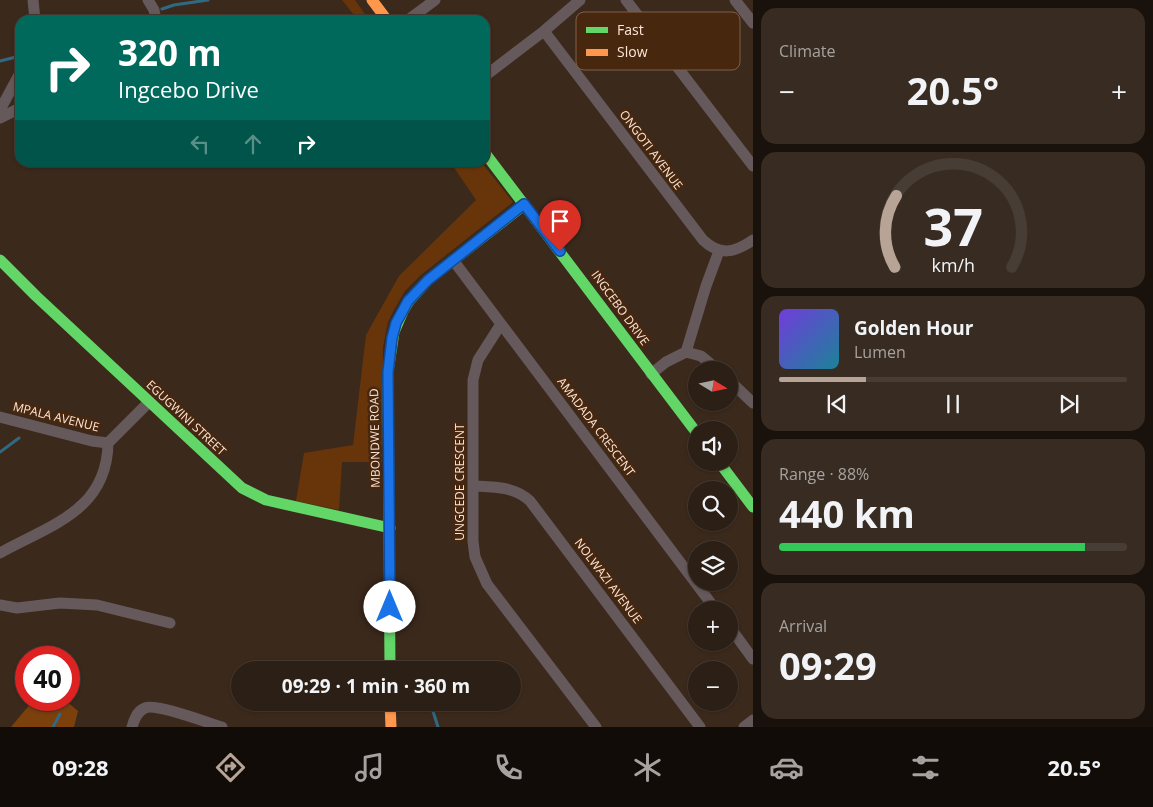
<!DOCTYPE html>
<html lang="en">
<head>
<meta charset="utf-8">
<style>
	:root { --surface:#2c1f15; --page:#382c22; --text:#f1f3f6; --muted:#a6a2a0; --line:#483d34; --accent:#b8a496 }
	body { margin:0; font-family:"Open Sans",sans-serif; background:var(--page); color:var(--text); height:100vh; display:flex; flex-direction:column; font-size:19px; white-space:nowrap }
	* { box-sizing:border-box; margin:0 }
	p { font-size:16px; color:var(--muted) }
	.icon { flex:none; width:28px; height:28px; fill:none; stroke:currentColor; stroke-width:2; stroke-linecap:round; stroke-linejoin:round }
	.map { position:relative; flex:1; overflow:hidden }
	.sheet { display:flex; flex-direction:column; gap:8px; padding:8px; background:#18110c; width:400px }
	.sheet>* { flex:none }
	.hud { position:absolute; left:15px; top:15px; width:475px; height:152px; border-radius:15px; box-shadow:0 1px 4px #0004,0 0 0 1px var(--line); background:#00695c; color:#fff; overflow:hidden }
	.needle { width:32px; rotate:100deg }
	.controls { position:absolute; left:688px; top:361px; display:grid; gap:10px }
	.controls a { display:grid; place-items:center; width:50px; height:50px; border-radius:50%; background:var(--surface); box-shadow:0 1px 4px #0004,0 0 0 1px var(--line); font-size:25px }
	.speed { position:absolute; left:15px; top:646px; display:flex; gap:10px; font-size:25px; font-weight:700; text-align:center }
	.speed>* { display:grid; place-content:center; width:65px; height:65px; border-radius:50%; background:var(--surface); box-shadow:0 1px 4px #0004,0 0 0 1px var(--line); line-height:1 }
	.speed .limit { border:8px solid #d22; background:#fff; color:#111 }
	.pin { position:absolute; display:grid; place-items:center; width:42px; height:42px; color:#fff; margin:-51px -21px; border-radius:50% 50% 50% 0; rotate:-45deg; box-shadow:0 0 5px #0007 }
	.pin .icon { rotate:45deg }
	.me { position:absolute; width:55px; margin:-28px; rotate:0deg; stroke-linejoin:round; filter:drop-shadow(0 0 4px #0008) }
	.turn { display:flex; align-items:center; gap:18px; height:105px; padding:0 20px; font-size:22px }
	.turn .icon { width:65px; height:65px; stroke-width:2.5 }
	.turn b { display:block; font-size:35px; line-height:42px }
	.lanes { display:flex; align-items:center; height:48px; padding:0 20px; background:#0003; justify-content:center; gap:25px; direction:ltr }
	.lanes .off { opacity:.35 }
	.big { font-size:38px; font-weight:700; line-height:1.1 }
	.sheet .widget { flex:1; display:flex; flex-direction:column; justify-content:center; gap:8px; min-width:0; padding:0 18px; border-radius:15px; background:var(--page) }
	.sheet .dial { align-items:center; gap:0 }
	.dial svg { height:130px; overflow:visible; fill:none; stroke:var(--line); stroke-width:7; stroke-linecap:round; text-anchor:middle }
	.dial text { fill:var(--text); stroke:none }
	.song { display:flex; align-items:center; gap:15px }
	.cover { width:60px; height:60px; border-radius:8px; background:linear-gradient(135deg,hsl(260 70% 55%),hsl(190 70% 35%)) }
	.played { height:5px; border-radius:2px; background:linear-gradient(90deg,var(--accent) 25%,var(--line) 25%) }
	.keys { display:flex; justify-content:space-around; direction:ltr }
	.heat { display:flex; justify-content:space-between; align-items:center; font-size:28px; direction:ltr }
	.charge { height:8px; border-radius:4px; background:linear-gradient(90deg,#34c759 88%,var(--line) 0) }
	.trip { position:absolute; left:231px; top:661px; width:290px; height:50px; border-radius:25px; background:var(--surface); box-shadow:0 1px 4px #0004,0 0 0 1px var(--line); font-weight:700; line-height:50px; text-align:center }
	.menu { display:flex; height:80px; justify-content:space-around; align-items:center; background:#120c08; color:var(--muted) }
	.menu .icon { width:35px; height:35px }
	.menu .active { color:var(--accent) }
	.menu b { font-size:22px; color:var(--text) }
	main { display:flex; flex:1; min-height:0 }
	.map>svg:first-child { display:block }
</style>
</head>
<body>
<main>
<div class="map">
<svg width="753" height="727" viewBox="0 0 753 727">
	<rect width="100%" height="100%" fill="#3b291c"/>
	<!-- green -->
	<path fill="#68350a" d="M 342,0 L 355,0 L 369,20 L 358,20 Z
		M 451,163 L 482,163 L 513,202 L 421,275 L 405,291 L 394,310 L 388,322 L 383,347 L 382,462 L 342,462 L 339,510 L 296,501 L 304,453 L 353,445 L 366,335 L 399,276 L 476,200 Z"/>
	<!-- forest -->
	<path fill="#7b400c" d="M 37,700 L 65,700 L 78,711 L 74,727 L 11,727 L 31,703 Z"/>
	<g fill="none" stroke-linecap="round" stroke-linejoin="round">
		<!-- stream -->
		<path stroke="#316985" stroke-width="3" d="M 162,9 L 174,5 L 208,0
			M 136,20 L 139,19
			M 0,61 L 16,57
			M 0,452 L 19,438
			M 430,702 L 438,727
			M 53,727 L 60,714"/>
		<!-- street -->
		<path stroke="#66595c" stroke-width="11" d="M 33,0 L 35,20
			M 148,0 L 154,10 L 156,20
			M 626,0 L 753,166
			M 735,0 L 753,23
			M 408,20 L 435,0
			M 544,31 L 703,240 C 720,256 734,253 753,240
			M 485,76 L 544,31 L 580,0
			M 0,110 L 20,73
			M 0,118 L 20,108
			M 453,260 L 716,610
			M 501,324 L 478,360 L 473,380 L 473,541 L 475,557 L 487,584 L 596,727
			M 718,370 L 701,356 L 686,352 L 706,286 L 719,251
			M 651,374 L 666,362 L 686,352
			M 729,380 L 753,403
			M 0,417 L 92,441 L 108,443 L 149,402
			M 473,486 C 493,487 514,486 530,501 L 700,727
			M 0,553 C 50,525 107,511 108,443
			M 0,605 L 17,608 L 60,603 L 97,605 L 170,623
			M 729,626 L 753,659
			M 132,727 C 134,720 137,711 145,708 C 156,703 208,723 222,727
			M 744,727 L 753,720"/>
		<!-- fast -->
		<path stroke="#63d668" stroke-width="11" d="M 485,153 L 696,432
			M 0,260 L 36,296 L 242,488 L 266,500 L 390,528
			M 719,462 L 753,507
			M 390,670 L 388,372 L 394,332 L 403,311 L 409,301 L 428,280 L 524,205"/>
		<!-- slow -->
		<path stroke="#ff974d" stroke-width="11" d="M 372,0 L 387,20
			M 390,702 L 391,727"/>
	</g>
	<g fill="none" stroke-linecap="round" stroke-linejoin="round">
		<!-- route casing -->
		<g stroke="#114b97" stroke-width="12">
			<path id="route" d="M 390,607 L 388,372 L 392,338 L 396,323 L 408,301 L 428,280 L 524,204 L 560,251"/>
		</g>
		<!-- route -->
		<use href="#route" stroke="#1a73e8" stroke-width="9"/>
	</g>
	<g text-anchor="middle" stroke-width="5" stroke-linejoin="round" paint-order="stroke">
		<!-- street labels -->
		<g font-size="12" fill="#fce6d8" stroke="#48270f">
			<text transform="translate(651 150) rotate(53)" y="4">ONGOTI AVENUE</text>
			<text transform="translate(620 308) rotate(54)" y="4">INGCEBO DRIVE</text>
			<text transform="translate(56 417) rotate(14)" y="4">MPALA AVENUE</text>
			<text transform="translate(186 418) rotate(43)" y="4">EGUGWINI STREET</text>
			<text transform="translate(596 427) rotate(53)" y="4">AMADADA CRESCENT</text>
			<text transform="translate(375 438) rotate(-91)" y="4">MBONDWE ROAD</text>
			<text transform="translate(460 482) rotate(-90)" y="4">UNGCEDE CRESCENT</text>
			<text transform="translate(608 581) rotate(53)" y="4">NOLWAZI AVENUE</text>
		</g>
	</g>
	<!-- legend -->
	<rect x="576" y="12" width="164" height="58" rx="8" fill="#48270f" stroke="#7e604b" stroke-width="1"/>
	<rect x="586" y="27" width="22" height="6" fill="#63d668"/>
	<rect x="586" y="49" width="22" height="7" fill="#ff974d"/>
	<g font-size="14" fill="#fce6d8">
		<text x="617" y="35">Fast</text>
		<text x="617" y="57">Slow</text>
	</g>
</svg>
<div class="controls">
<a><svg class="needle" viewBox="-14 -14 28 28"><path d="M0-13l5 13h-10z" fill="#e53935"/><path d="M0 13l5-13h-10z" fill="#a6a2a0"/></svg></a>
<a><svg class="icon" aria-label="sound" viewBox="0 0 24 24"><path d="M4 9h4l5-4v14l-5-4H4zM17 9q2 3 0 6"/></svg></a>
<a><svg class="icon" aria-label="search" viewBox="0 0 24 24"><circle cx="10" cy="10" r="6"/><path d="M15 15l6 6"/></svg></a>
<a><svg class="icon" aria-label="layers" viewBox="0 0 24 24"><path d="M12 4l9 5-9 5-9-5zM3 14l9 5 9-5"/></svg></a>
<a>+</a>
<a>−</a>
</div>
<div class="speed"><div class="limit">40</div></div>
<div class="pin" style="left:560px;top:251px;background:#d93025"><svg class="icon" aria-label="arrive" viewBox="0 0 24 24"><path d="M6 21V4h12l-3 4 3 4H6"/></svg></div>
<svg class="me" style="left:390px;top:607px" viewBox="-20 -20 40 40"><circle r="19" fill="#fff"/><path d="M0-13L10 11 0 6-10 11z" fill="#1a73e8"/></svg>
<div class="trip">09:29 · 1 min · 360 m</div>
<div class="hud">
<div class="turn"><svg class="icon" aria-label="right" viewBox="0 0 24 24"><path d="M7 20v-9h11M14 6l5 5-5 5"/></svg><div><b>320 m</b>Ingcebo Drive</div></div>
<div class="lanes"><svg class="icon off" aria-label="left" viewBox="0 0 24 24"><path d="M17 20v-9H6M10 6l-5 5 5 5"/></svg><svg class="icon off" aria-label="ahead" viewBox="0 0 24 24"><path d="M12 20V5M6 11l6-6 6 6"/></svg><svg class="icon" aria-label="right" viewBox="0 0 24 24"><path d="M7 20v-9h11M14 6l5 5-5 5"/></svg></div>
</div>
</div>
<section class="sheet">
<div class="widget"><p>Climate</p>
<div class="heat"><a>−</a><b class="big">20.5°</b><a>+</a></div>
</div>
<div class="widget dial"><svg viewBox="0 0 100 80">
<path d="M14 69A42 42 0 1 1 86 69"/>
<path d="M14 69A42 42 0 0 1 15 25" stroke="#b8a496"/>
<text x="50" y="56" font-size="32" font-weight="700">37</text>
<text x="50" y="72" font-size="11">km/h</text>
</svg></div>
<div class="widget">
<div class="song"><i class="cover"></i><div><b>Golden Hour</b><p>Lumen</p></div></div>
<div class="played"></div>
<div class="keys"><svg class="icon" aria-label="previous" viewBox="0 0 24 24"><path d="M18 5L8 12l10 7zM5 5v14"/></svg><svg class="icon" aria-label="pause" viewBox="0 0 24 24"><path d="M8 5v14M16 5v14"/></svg><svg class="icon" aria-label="next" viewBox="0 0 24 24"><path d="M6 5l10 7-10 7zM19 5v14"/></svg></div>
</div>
<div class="widget"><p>Range · 88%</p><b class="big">440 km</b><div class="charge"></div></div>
<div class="widget"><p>Arrival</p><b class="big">09:29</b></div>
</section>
</main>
<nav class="menu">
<b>09:28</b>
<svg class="icon active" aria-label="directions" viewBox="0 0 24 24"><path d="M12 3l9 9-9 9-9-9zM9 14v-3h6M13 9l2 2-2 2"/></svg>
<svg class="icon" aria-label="music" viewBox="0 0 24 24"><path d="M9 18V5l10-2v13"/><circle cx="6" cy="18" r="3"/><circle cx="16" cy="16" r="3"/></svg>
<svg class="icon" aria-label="phone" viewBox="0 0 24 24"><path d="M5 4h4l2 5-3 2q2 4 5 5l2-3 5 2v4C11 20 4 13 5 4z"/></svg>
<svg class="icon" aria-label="climate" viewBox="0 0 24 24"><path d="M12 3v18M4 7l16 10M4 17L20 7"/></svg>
<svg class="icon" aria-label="car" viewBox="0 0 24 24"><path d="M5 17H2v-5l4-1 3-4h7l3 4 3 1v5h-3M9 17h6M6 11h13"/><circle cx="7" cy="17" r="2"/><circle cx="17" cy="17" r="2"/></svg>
<svg class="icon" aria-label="filters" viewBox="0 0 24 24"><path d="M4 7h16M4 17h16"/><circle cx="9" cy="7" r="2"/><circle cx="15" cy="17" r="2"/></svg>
<b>20.5°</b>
</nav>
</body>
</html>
